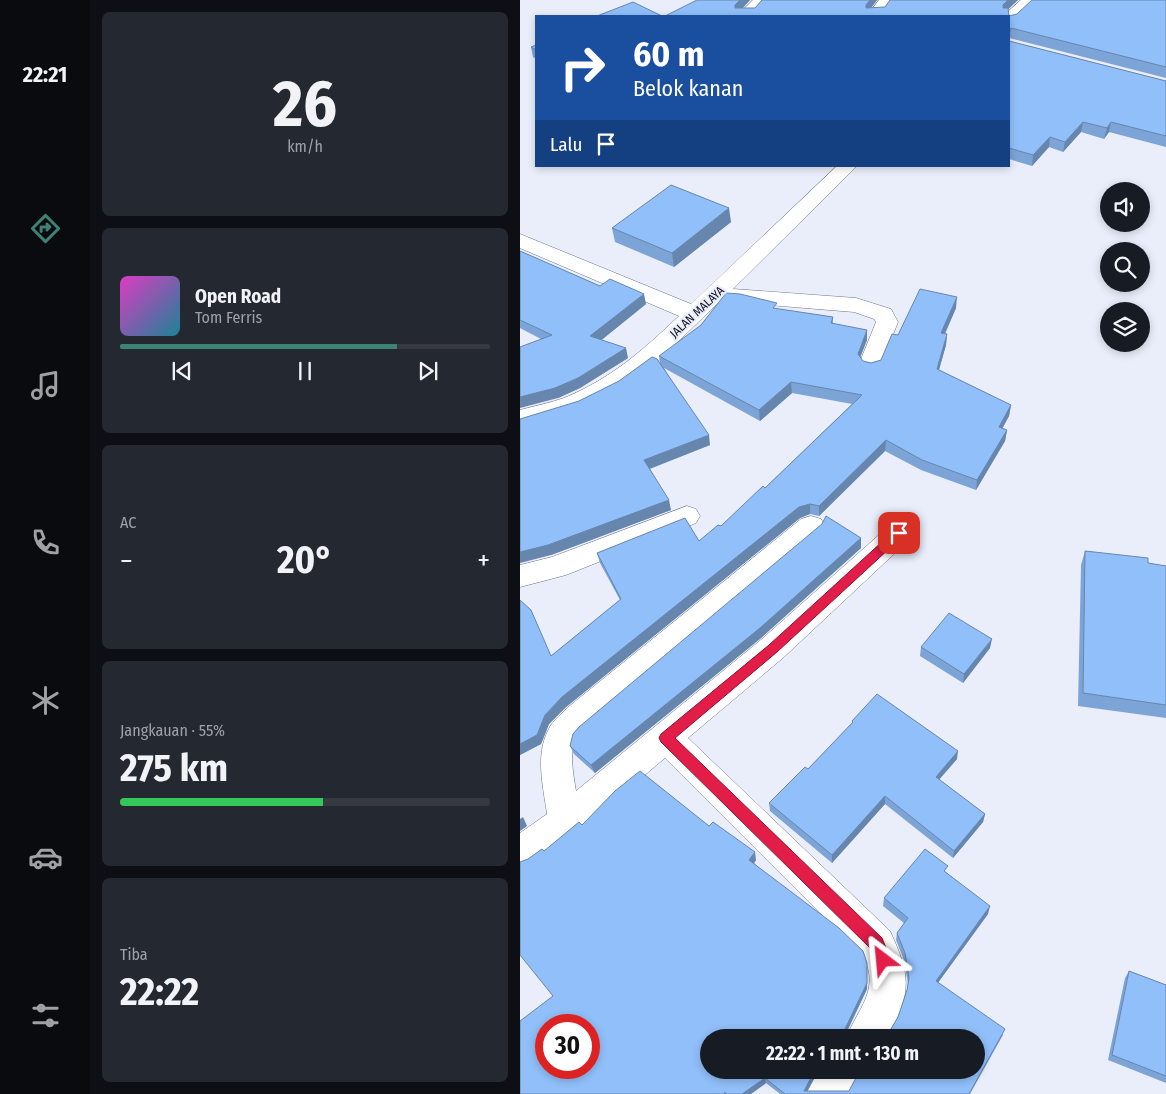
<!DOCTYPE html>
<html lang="id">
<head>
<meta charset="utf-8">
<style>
	:root { --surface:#171b24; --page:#242831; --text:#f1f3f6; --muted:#9ea1a6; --line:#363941; --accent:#3d8277 }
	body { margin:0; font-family:"Fira Sans Condensed",sans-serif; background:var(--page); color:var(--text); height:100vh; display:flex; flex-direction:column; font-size:19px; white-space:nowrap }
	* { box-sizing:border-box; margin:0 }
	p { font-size:16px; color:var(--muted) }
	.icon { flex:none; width:28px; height:28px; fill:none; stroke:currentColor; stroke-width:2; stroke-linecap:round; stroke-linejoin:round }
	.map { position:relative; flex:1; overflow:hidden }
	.panel { display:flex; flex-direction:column; gap:12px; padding:12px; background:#0d0f14; width:430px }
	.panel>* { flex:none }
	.guide { position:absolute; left:15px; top:15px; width:475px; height:152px; border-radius:0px; box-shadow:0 2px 8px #0003; background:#1a4fa0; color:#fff; overflow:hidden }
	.fabs { position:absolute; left:580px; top:182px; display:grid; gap:10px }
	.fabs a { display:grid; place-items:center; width:50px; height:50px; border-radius:50%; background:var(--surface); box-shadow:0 2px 8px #0003; font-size:25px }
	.speed { position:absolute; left:15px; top:1014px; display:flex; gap:10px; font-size:25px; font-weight:700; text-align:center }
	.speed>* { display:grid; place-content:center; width:65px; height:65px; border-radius:50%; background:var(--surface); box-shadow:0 2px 8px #0003; line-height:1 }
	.speed .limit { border:8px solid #d22; background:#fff; color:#111 }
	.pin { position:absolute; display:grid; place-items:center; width:42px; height:42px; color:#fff; margin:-21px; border-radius:10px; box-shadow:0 2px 8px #0006 }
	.me { position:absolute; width:55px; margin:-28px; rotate:331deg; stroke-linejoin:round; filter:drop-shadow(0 0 4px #0008) }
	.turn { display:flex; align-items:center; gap:18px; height:105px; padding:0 15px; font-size:22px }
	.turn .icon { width:65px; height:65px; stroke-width:2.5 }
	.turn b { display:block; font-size:35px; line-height:42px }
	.then { display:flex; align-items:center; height:48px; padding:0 15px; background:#0003; gap:10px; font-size:19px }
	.big { font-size:38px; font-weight:700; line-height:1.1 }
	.panel .card { flex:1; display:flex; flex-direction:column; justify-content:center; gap:8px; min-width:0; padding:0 18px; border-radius:8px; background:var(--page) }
	.panel .dial { align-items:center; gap:0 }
	.dial b { font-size:65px; line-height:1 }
	.song { display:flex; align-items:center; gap:15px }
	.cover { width:60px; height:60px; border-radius:8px; background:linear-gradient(135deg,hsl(310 70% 55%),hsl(190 70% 35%)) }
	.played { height:5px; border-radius:2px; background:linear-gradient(90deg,var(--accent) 75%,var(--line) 75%) }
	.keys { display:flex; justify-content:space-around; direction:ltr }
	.heat { display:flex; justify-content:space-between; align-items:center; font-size:28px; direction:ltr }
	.charge { height:8px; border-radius:4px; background:linear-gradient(90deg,#34c759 55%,var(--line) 0) }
	.trip { position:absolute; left:180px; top:1029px; width:285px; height:50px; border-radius:25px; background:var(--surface); box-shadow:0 2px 8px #0003; font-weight:700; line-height:50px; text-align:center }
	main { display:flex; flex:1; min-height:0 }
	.tab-bar { display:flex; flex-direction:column; width:90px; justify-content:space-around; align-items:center; background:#090b0e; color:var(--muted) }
	.tab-bar .icon { width:35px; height:35px }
	.tab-bar .on { color:var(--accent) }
	.tab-bar b { font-size:22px; color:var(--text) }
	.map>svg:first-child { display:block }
</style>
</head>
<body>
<main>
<nav class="tab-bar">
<b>22:21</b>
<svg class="icon on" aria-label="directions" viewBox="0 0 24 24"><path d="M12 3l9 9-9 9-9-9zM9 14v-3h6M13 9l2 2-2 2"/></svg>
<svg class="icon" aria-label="music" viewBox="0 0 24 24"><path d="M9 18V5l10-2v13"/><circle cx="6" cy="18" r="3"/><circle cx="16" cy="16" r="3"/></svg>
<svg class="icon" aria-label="phone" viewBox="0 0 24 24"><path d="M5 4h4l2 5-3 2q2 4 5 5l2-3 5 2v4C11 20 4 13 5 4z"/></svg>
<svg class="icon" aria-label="climate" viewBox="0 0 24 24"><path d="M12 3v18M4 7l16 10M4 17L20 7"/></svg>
<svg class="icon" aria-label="car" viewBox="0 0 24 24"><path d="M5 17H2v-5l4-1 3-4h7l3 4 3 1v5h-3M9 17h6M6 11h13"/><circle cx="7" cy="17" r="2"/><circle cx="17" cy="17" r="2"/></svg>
<svg class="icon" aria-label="filters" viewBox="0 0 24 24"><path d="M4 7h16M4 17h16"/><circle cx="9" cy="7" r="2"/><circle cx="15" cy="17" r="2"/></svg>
</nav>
<section class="panel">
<div class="card dial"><b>26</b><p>km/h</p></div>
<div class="card">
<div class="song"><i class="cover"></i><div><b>Open Road</b><p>Tom Ferris</p></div></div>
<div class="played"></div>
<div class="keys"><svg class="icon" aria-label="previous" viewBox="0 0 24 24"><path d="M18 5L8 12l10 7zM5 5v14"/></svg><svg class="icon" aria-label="pause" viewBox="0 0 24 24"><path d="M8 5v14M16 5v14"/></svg><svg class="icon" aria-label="next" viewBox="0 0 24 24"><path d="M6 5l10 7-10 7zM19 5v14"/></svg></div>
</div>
<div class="card"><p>AC</p>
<div class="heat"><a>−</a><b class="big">20°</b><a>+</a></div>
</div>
<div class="card"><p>Jangkauan · 55%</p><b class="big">275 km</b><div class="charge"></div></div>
<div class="card"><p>Tiba</p><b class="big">22:22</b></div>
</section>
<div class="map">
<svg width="646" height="1094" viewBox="0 0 646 1094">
	<rect width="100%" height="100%" fill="#eaeefa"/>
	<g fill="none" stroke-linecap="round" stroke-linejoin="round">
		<!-- street casing -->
		<g stroke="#69718b" stroke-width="1">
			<path id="street" d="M 233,0 L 250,0 L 234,16 L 217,16 Z
				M 359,0 L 375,0 L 363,16 L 347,16 Z
				M 501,0 L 518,0 L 495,22 L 489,24 L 489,16 L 483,16 Z
				M 317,166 L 337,166 L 213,289 L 336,298 L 371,309 L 378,322 L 359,370 L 351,372 L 343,370 L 339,364 L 356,322 L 354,319 L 334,312 L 200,301 L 133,366 L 100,390 L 61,410 L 0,428 L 0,410 C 14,406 30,403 44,398 C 92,378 122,351 159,316 L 0,248 L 0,234 L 171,304 Z
				M 167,506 L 176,509 L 180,516 L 176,523 L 46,575 L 0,587 L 0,565 L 32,557 Z
				M 291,516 L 301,519 L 305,526 L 301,533 L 69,728 C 65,732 58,737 55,742 C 49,755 54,778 56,791 L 242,639 L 369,526 L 379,523 L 389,526 L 393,533 L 389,540 L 264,657 L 168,738 L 370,931 C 391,976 392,993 367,1038 L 326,1038 C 338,1008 360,991 344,957 L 145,758 L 57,832 L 12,865 L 0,870 L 0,833 L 27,814 C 23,785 14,752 31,725 C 35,719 42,714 47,708 L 281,519 Z
				M 299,1070 L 341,1070 L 329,1094 L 286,1094 Z"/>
		</g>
		<!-- street -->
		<use href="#street" fill="#fff" fill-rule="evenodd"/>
	</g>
	<!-- wall -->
	<path fill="#7da4d6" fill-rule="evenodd" d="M 230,0 L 223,8 L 235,8 L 242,0 L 357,0 L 351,8 L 365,7 L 370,0 L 498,0 L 488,9 L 489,16 L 646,0 L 646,78 L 489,38 L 145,16 Z
		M 489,41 L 646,81 L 646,147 L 589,132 L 584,139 L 561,132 L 543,152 L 529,147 L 512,166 L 489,159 Z
		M 16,45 L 16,59 L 13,57 L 11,47 Z
		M 211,222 L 154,267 L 95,242 L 92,228 Z
		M 0,251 L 80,286 L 126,304 L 81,340 L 108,358 L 60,388 L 38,398 L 21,339 L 0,328 Z
		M 436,308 L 425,334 L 427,334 L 426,345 L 419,370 L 491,405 L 489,416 L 482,429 L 487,430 L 485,441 L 456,490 L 401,470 L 365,451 L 299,516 L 290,514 L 280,518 L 46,707 L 29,724 L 21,744 L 0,755 L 0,600 L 31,656 L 100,600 L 80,563 L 77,553 L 179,541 L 201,526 L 245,488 L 332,404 L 272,393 L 240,421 L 144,368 L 190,445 L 130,469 L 151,510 L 31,555 L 59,401 L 140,363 L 139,356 L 257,309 L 313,317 L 313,324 L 347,330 L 347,340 L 340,358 L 343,361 L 351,363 L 361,360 L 378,335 Z
		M 341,538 L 341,548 L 241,638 L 75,773 L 54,754 L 50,746 Z
		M 565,551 L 628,563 L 646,566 L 646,718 L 558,706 L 561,565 Z
		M 401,647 L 470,648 L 443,683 L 400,656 Z
		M 332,721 L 437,759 L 419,780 L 465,814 L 463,822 L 433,858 L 365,804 L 312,863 L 250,811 L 249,803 L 288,769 L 332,724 Z
		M 62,825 L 189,826 L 236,860 L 234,863 L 347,989 L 326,1034 L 368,1034 L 378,1017 L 387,992 L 388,984 L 384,960 L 376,940 L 377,933 L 384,923 L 363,906 L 364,898 L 426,872 L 468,914 L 418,982 L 483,1035 L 450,1094 L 260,1094 L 246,1083 L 231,1094 L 0,1094 L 33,996 L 8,859 L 24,851 ZM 189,1038 L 456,1070 L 329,1091 L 287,1091 L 298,1070 Z
		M 609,971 L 646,985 L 646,1083 L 588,1060 L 605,978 Z"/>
	<!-- shaded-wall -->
	<path fill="#6686ae" d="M 220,0 L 230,0 L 216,15 L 215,5 Z
		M 350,0 L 357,0 L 346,15 L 346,5 Z
		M 488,0 L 498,0 L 482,15 L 483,5 Z
		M 491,28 L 489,38 L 489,39 L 489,30 Z
		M 563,122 L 561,132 L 543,152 L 545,142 Z
		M 591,122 L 589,132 L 584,139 L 587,128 Z
		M 530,137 L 529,147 L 512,166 L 513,155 Z
		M 209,208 L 211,222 L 154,267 L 152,253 Z
		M 124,294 L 126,304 L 73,347 L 70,336 Z
		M 437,297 L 436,308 L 420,344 L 421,333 Z
		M 347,330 L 347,340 L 337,365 L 338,354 Z
		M 427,334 L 426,345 L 416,380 L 417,369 Z
		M 106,348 L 108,358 L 60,388 L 38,398 L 0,408 L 0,397 Z
		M 271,382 L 272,393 L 240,421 L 239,410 Z
		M 491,405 L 489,416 L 477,438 L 479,427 Z
		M 487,430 L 485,441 L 456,490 L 457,480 Z
		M 189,435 L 190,445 L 126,470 L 124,460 Z
		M 366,440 L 365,451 L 299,516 L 299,506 Z
		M 149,500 L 151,510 L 31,555 L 0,563 L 0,552 Z
		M 290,504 L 290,514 L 280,518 L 46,707 L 29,724 L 21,744 L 0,755 L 0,744 L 42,697 L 279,507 Z
		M 341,538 L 341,548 L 241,638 L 75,773 L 71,765 Z
		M 472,639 L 470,648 L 443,683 L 444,674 Z
		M 438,751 L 437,759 L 414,785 L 416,777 Z
		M 365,796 L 365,804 L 312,863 L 312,855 Z
		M 465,814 L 463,822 L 433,858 L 434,851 Z
		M 3,817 L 7,826 L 0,831 L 0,819 Z
		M 235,852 L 236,860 L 231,868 L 229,860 Z
		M 470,906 L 468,914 L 415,987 L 416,981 Z
		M 347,983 L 347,989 L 324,1037 L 324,1031 Z
		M 295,1070 L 298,1070 L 286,1094 L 284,1091 Z
		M 245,1078 L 246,1083 L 231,1094 L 222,1094 Z"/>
	<!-- building -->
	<path fill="#91bff9" stroke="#6686ae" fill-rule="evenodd" d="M 177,0 L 220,0 L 215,5 L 215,8 L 235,8 L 242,0 L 350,0 L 346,5 L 346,8 L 365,7 L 370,0 L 488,0 L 483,5 L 483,8 L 488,8 L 489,16 L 497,14 L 512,0 L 646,0 L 646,67 L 491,28 L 489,30 L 489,16 L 145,16 Z
		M 113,2 L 142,16 L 77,16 Z
		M 489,41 L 646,81 L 646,136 L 591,122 L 587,128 L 563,122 L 545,142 L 530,137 L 513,155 L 489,148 Z
		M 16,45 L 16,50 L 11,47 Z
		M 151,185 L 209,208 L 152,253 L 92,228 Z
		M 0,251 L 80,286 L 90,279 L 124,294 L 70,336 L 106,348 L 58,378 L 35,388 L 0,397 L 0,347 L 32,335 L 0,320 Z
		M 400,289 L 437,297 L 421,333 L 427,334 L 417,369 L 491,405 L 479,427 L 487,430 L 457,480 L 402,460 L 366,440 L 299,506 L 290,504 L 279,507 L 42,697 L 25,715 L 17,735 L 0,744 L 0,600 L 11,610 L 31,656 L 101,599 L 77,553 L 165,518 L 179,541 L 198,525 L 201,526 L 243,486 L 245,488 L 342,395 L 271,382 L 239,410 L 139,356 L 181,325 L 206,293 L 220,294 L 257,303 L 253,308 L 313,317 L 311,323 L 347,330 L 338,354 L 343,361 L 351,363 L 361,360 L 372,334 L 378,335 Z
		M 132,357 L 137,359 L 189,435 L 124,460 L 149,500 L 28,545 L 0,552 L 0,419 L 59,401 L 99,381 Z
		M 306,516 L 341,538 L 240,628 L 71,765 L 50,746 L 53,734 L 59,727 L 302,524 Z
		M 565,551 L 628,558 L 628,563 L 646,566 L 646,705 L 563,693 Z
		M 429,613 L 472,639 L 444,674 L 401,647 Z
		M 357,694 L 438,751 L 416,777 L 465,814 L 434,851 L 365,796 L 312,855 L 249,803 L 285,767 L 288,769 L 333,722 L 332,721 Z
		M 120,771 L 189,826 L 193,822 L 235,852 L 229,860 L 319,928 L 343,951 L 347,963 L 347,983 L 324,1031 L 326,1034 L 368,1034 L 378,1017 L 387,990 L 389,978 L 385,953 L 377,933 L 388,918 L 364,898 L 405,849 L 428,866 L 424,871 L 470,906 L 416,981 L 485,1029 L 449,1094 L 265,1094 L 245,1078 L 222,1094 L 207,1094 L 204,1092 L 206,1094 L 0,1094 L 0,1021 L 33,996 L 0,955 L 0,862 L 8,859 L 22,849 L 24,851 L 59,822 L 62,825 L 95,791 ZM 26,1025 L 69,1025 L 69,1068 L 26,1068 ZM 189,1038 L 456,1038 L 456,1070 L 340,1070 L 329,1091 L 284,1091 L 295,1070 L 189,1070 Z
		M 609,971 L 646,985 L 646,1076 L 592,1055 Z"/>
	<!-- route -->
	<path fill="#e11d48" stroke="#92132f" d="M 379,528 L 383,530 L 384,533 L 383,536 L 257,652 L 155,738 L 362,938 L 371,960 L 368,965 L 363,967 L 358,965 L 351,949 L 141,742 L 139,738 L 141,734 L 249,645 L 375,530 Z"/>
	<g text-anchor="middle" stroke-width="4.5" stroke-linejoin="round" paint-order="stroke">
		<!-- street labels -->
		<g font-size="12" fill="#12151f" stroke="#eaeefa">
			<text transform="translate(177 312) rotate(-43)" y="4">JALAN MALAYA</text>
		</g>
	</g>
</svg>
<div class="fabs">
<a><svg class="icon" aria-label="sound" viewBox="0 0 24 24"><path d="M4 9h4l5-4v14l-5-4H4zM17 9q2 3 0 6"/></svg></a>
<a><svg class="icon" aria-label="search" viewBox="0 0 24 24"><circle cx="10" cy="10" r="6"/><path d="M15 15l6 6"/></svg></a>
<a><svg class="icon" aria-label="layers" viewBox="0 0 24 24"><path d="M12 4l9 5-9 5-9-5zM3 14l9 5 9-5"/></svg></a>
</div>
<div class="speed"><div class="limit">30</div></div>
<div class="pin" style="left:379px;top:533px;background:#d93025"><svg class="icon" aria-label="arrive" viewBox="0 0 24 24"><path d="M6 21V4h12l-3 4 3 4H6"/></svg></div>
<svg class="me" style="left:363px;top:960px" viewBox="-20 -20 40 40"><path d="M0-17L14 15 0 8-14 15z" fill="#e11d48" stroke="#fff" stroke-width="4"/></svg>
<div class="trip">22:22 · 1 mnt · 130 m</div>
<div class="guide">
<div class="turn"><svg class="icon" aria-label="right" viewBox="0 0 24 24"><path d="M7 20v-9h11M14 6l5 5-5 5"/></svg><div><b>60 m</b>Belok kanan</div></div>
<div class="then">Lalu<svg class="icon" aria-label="arrive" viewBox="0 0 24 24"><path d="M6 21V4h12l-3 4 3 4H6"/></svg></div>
</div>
</div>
</main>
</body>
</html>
